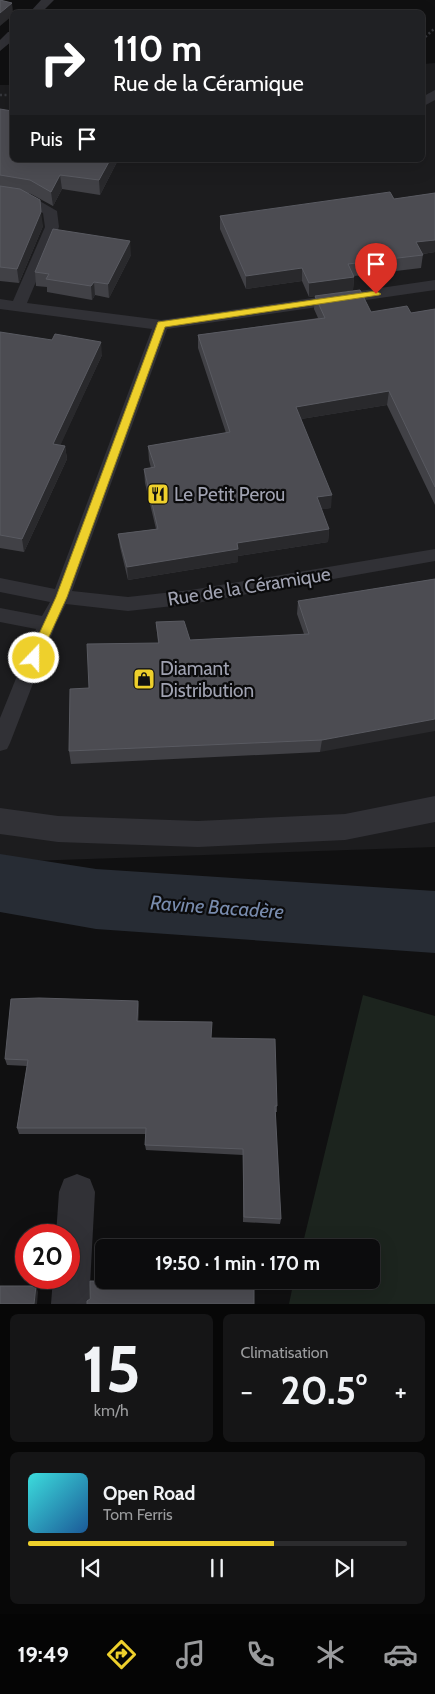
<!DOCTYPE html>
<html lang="fr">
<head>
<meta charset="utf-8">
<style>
	:root { --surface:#0c0c0d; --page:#151516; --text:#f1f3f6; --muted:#9a9b9d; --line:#2c2c2e; --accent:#eed02c }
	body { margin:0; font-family:Cabin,sans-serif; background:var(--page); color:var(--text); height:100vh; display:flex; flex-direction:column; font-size:19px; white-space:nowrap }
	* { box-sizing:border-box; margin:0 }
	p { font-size:16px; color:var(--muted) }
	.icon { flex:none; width:28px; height:28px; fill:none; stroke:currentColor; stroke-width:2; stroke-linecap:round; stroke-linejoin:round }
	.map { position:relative; height:1304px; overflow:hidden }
	.details { display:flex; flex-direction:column; gap:10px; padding:10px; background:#070707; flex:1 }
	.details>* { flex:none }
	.guide { position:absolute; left:10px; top:10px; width:415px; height:152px; border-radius:8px; box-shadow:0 5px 20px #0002,0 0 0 1px var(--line); background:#202124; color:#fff; overflow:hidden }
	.speed { position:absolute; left:15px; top:1224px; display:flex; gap:10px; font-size:25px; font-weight:700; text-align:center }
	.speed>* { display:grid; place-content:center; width:65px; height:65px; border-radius:50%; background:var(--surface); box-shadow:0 5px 20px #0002,0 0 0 1px var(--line); line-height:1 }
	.speed .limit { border:8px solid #d22; background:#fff; color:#111 }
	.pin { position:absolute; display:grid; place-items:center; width:42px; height:42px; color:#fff; margin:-51px -21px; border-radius:50% 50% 50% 0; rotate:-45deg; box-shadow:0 0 5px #0007 }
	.pin .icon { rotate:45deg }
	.me { position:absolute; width:55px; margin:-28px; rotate:22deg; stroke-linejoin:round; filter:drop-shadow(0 0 4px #0008) }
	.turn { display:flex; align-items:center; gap:18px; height:105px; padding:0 20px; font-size:22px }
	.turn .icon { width:65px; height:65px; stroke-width:2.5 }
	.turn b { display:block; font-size:35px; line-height:42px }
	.then { display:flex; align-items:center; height:48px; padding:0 20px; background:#0003; gap:10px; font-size:19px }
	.big { font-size:38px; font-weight:800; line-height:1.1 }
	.details .card { flex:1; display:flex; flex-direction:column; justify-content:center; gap:8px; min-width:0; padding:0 18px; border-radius:8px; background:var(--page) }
	.details .dial { align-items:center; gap:0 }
	.dial b { font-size:65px; line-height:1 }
	.song { display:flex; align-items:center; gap:15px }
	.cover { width:60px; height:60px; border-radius:8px; background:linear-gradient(135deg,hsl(180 70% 55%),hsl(210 70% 35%)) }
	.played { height:5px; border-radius:2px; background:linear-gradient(90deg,var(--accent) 65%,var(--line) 65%) }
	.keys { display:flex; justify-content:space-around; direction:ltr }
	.heat { display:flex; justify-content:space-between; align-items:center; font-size:28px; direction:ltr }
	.details .tiles { flex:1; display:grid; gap:10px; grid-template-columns:1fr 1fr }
	.card:last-child { grid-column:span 2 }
	.trip { position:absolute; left:95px; top:1239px; width:285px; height:50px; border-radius:8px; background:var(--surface); box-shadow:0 5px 20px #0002,0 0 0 1px var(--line); font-weight:800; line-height:50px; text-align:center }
	.dock { display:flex; height:80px; justify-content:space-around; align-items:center; background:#050505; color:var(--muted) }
	.dock .icon { width:35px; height:35px }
	.dock .selected { color:var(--accent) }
	.dock b { font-size:22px; color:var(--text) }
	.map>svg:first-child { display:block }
</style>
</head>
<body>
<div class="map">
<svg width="435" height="1304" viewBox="0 0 435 1304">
	<rect width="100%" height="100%" fill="#101011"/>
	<!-- built -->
	<path fill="#1c1c1e" d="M 435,63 L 435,847 L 0,862 L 0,85 L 12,85 L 12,160 L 422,160 L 423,64 Z"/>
	<!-- green -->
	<path fill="#1c241e" d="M 363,995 L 435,1016 L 435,1304 L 289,1304 L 294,1280 L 371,1280 L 371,1248 L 302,1247 Z"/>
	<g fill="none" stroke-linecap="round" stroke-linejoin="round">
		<!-- river -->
		<path fill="#272c34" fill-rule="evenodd" d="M 0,854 L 96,869 L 435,891 L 435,953 L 96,929 L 0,912 Z"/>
		<!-- path -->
		<path stroke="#37383d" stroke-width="2.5" stroke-dasharray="2 2.5" stroke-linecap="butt" d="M 422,40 L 435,28
			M 0,95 L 12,95"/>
		<!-- service -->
		<path fill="#313136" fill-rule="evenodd" d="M 41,0 L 54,0 L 42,12 L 30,12 Z
			M 8,32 L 12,32 L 12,41 L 0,51 L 0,40 Z
			M 435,90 L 435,100 L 422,107 L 422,97 Z
			M 0,190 L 31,196 L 57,211 L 59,227 L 27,303 L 161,320 L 435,280 L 435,290 L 167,329 L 72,591 L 128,597 L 191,590 L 435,549 L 435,561 L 191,604 L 128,611 L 66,604 L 56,624 L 10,743 L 7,749 L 0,751 L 0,718 L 36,629 L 0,622 L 0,608 L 42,616 L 50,602 L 0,592 L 0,578 L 55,589 L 152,329 L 0,309 L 0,299 L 13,301 L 45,227 L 43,213 L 22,202 L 0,198 Z"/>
		<!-- minor -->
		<path fill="#313136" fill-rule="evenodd" d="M 77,1174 L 90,1179 L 95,1192 L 89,1304 L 51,1304 L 53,1278 L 69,1278 L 69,1235 L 56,1235 L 59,1192 L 64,1179 Z"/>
		<!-- tertiary -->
		<path fill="#313136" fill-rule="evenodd" d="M 435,796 L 435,822 L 345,840 L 198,847 L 58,842 L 0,834 L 0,808 L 58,816 L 198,821 L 345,814 Z"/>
	</g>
	<!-- wall -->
	<path fill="#414146" d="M 0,109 L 12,160 L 118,160 L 100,195 L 62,189 L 53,206 L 31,194 L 27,193 L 43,226 L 19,283 L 0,281 Z
		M 435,193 L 435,252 L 423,254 L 421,268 L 354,276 L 353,290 L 309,297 L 302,281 L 246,289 L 220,229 L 220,216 L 394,199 Z
		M 131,255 L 109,298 L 95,295 L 92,300 L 47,292 L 47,287 L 36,286 L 35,272 Z
		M 315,296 L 371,312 L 411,313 L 435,309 L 435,505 L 387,405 L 301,419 L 331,508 L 321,509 L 329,529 L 328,542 L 238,556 L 238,562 L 128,580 L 120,547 L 118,534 L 156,529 L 145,483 L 144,469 L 151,468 L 149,460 L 148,446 L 226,433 L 198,348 L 198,335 L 318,318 L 314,309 Z
		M 0,332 L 102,355 L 60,445 L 65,446 L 67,459 L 24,552 L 0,548 Z
		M 435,579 L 320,752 L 71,764 L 69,751 L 89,688 L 158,643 L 156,622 L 190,640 L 304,634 L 297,614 L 298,601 Z
		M 138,1001 L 139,1008 L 138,1021 L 211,1038 L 277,1106 L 277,1112 L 275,1112 L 281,1219 L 280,1224 L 243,1222 L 243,1155 L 146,1150 L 145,1145 L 146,1134 L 19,1134 L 17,1128 L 27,1066 L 7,1065 L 5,1059 Z"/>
	<!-- shaded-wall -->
	<path fill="#29292c" d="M 12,3 L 13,12 L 12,16 L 0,26 L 0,13 Z
		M 110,160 L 118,160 L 100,195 L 99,180 Z
		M 60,175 L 62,189 L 53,206 L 51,192 Z
		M 41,212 L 43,226 L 19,283 L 17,269 Z
		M 435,240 L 435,252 L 415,255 L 416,242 Z
		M 130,241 L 131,255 L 109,298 L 108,284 Z
		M 302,268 L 302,281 L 246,289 L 246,276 Z
		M 354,277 L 353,290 L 309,297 L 309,283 Z
		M 94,282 L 95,295 L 92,300 L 91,286 Z
		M 101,342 L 102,355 L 55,457 L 53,444 Z
		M 389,391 L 387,405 L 295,420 L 296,407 Z
		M 65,446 L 67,459 L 24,552 L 22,539 Z
		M 332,495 L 331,508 L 316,510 L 317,497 Z
		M 329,529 L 328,542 L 238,556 L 238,562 L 128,580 L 127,567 L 237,543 Z
		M 435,719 L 435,731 L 320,752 L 322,740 Z
		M 138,1001 L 139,1008 L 138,1028 L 137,1021 Z
		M 36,1286 L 38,1292 L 37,1304 L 34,1304 Z"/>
	<!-- building -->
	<path fill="#4c4c52" stroke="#595a61" d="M 0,0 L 12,3 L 0,13 Z
		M 0,109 L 12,111 L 12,160 L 110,160 L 99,180 L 60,175 L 51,192 L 30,180 L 0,175 Z
		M 0,186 L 20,189 L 40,200 L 41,212 L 17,269 L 0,267 Z
		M 390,192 L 394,199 L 435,193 L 435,240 L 416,242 L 423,255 L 348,264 L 354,277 L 309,283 L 302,268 L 246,276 L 220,216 Z
		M 53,229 L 130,241 L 108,284 L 94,282 L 91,286 L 46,279 L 49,274 L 35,272 Z
		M 360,290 L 371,312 L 407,306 L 411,313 L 435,309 L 435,487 L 389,391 L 296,407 L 332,495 L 317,497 L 329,529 L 237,543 L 238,549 L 127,567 L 118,534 L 158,529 L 144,469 L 155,467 L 148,446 L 230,432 L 198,335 L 325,318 L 315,296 Z
		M 0,332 L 52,340 L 55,334 L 101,342 L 53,444 L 65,446 L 22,539 L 0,535 Z
		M 435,579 L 435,719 L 322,740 L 69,751 L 70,689 L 89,688 L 87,644 L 159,643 L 156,622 L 184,621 L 190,640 L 309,634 L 298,601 Z
		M 39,998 L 138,1001 L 137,1021 L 212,1022 L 211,1038 L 275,1039 L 277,1106 L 275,1106 L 281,1219 L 244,1217 L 243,1149 L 145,1145 L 146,1128 L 17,1128 L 28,1060 L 5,1059 L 11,999 Z
		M 184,1245 L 254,1245 L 254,1248 L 184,1248 Z
		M 184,1280 L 254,1280 L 254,1304 L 87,1304 L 87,1301 L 90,1299 L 90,1281 L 184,1282 Z
		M 0,1286 L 36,1286 L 34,1304 L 0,1304 Z"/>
	<!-- route -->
	<path fill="#eed02c" stroke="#9b871d" d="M 376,291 L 381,294 L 379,295 L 165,327 L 67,597 L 38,661 L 30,661 L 28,658 L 56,597 L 158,322 Z"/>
	<!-- icons -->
	<defs>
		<g id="restaurant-square" transform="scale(1.125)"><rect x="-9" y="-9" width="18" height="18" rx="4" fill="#eed02c" stroke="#0b0b0c"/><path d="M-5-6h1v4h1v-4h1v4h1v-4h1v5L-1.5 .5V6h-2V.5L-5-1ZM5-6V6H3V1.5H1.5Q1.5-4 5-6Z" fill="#111"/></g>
		<g id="shop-square" transform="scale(1.125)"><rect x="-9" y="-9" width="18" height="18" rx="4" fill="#eed02c" stroke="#0b0b0c"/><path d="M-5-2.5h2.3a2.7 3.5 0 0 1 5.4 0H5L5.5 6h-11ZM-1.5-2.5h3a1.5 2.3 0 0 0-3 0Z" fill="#111"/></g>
	</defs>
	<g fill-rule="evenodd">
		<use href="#restaurant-square" x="158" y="494"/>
		<use href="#shop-square" x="144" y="679"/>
	</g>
	<g text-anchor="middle" stroke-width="4.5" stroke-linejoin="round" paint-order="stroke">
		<!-- poi labels -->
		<g font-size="19" fill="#a1a3b2" stroke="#0b0b0c" text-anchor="start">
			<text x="174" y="501">Le Petit Perou</text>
			<text x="160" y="675">Diamant<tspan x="160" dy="22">Distribution</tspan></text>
		</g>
		<!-- street labels -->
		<g font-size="19" fill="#a1a3b2" stroke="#0b0b0c">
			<text transform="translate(249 586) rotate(-9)" y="7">Rue de la Céramique</text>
		</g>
		<!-- water labels -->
		<g font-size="20" font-style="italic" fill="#788bad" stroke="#0b0b0c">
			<text transform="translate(217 907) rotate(4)" y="7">Ravine Bacadère</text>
		</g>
	</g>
</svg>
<div class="speed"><div class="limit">20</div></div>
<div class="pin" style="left:376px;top:294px;background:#d93025"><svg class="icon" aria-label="arrive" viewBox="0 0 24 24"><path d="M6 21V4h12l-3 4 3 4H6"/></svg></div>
<svg class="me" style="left:34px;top:658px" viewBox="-20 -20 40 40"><circle r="17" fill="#eed02c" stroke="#fff" stroke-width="3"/><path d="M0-11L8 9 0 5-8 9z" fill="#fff"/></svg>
<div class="trip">19:50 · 1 min · 170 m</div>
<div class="guide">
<div class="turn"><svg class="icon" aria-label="right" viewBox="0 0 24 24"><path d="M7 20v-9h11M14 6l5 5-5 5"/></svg><div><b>110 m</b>Rue de la Céramique</div></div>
<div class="then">Puis<svg class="icon" aria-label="arrive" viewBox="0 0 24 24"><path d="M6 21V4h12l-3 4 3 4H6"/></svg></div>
</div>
</div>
<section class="details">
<div class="tiles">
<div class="card dial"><b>15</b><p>km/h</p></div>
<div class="card"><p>Climatisation</p>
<div class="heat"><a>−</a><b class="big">20.5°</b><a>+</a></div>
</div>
<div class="card">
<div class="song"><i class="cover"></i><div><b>Open Road</b><p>Tom Ferris</p></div></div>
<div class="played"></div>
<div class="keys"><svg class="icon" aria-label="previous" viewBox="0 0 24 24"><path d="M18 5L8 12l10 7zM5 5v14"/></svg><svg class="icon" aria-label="pause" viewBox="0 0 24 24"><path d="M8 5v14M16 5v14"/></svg><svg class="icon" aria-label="next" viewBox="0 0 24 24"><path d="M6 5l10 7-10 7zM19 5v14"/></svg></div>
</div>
</div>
</section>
<nav class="dock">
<b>19:49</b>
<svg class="icon selected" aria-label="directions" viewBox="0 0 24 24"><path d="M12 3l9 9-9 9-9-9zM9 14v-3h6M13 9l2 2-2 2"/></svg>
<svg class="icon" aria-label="music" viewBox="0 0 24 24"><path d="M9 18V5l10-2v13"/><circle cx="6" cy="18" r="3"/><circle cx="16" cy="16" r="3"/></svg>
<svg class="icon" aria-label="phone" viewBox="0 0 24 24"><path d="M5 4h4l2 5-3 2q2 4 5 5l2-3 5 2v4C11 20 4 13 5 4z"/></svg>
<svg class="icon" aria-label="climate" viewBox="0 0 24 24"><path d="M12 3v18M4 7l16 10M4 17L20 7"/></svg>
<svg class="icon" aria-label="car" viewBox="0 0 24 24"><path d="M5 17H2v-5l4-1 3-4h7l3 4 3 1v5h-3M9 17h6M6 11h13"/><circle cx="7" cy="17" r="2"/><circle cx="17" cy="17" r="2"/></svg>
</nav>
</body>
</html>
